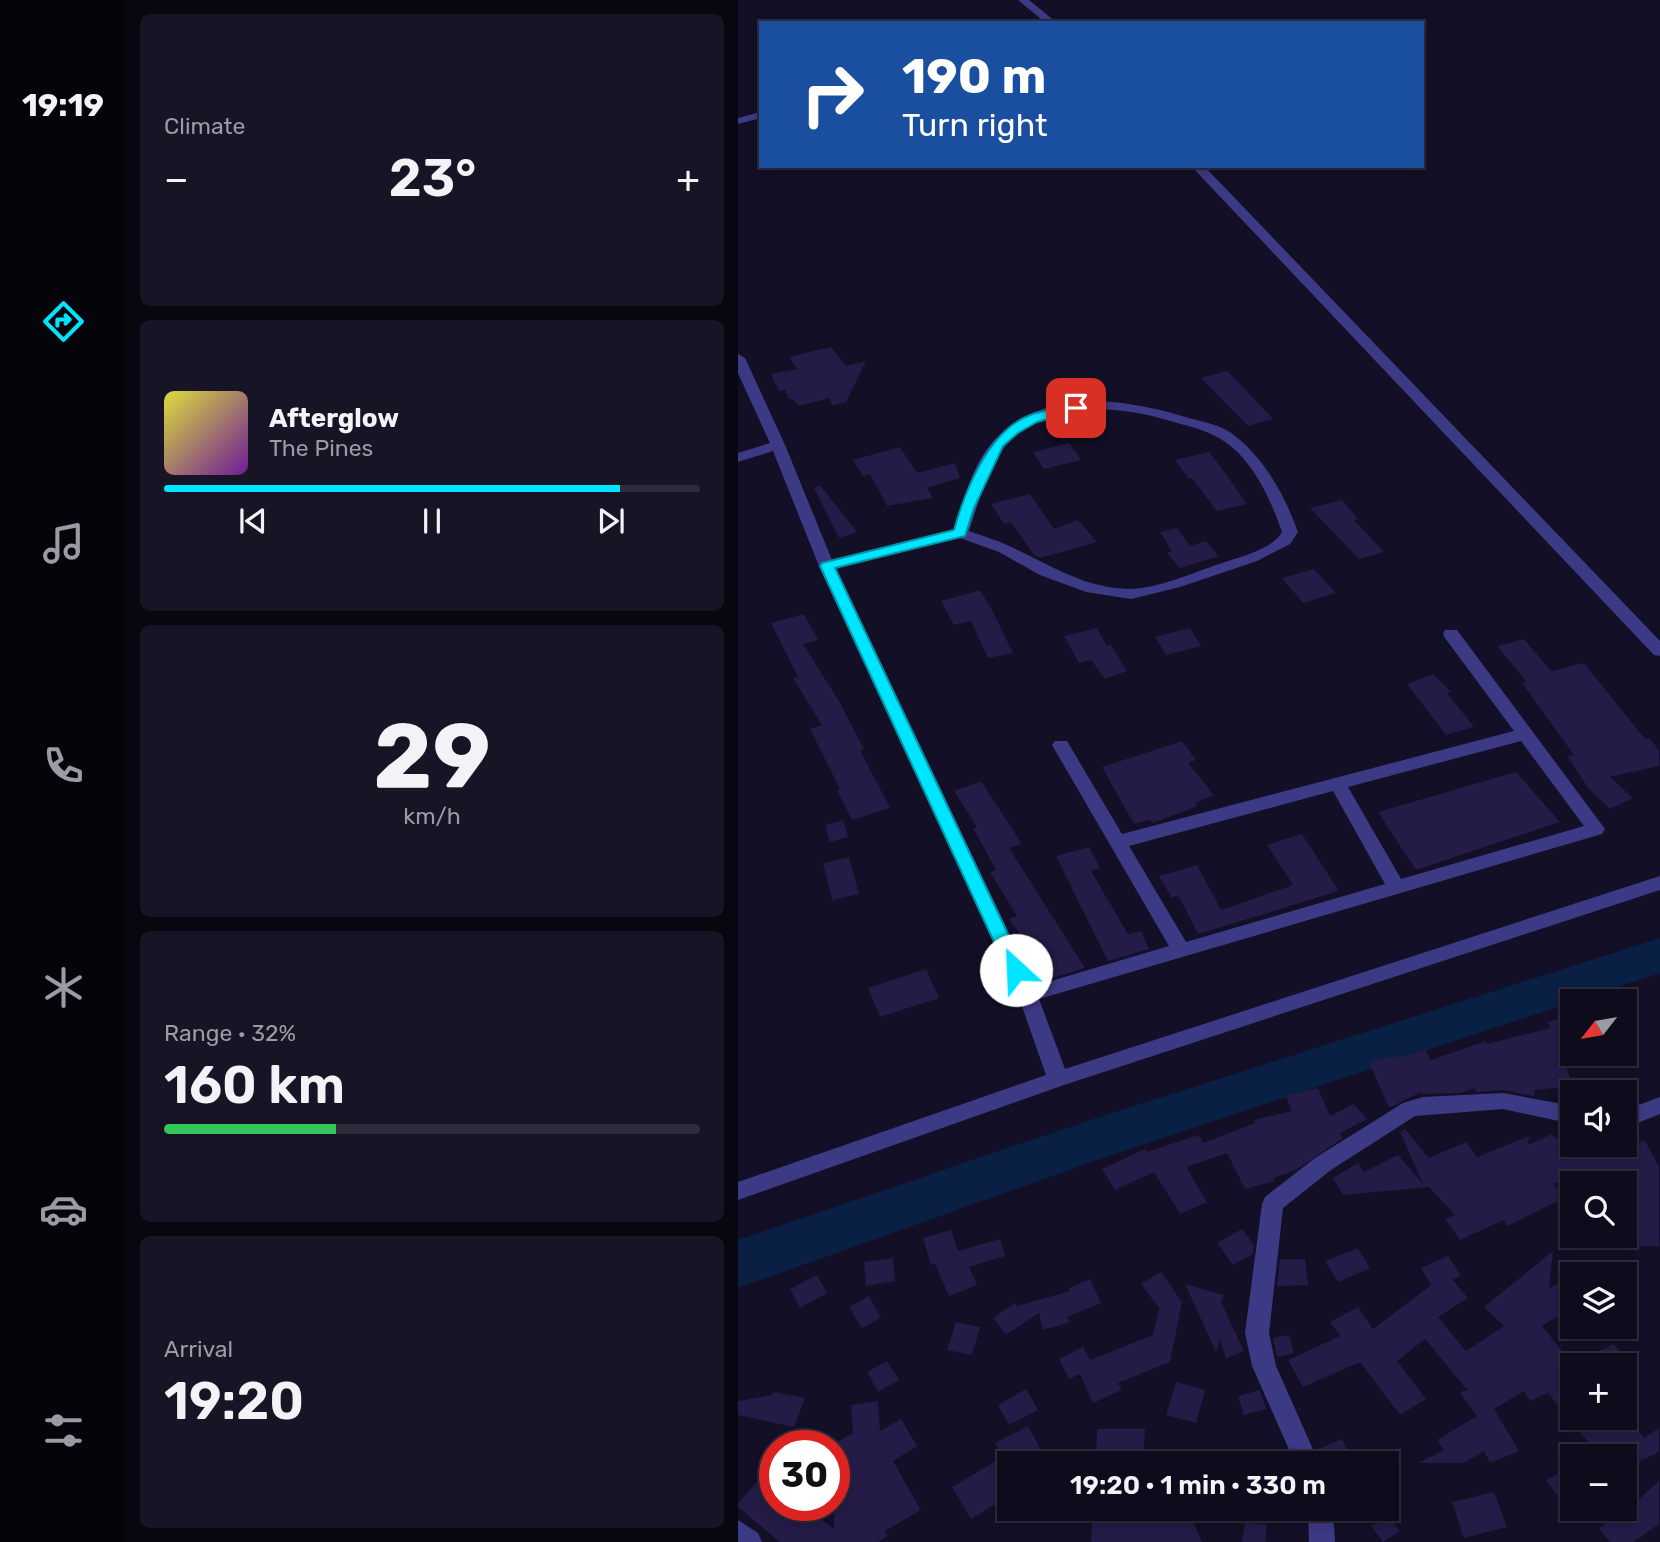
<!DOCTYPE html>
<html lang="en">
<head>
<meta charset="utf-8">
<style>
	:root { --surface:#0e0b1c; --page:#171425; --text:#f1f3f6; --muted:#9b9ba3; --line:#2e2b3b; --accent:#00e5ff }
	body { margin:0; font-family:Rubik,sans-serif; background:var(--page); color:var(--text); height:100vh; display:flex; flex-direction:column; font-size:26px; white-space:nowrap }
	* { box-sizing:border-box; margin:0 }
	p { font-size:23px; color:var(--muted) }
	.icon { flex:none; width:38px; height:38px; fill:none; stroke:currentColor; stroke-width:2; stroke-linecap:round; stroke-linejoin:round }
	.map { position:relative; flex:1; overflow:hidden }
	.details { display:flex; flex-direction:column; gap:14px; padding:14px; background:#08060f; width:612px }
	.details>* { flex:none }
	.guide { position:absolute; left:21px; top:21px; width:665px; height:147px; border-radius:0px; box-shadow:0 4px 10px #0003,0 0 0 2px var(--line); background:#1a4fa0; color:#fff; overflow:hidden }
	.needle { width:46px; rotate:239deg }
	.fabs { position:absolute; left:822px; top:989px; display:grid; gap:14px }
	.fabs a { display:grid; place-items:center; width:77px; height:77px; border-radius:0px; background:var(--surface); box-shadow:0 4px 10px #0003,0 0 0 2px var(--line); font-size:35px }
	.speed { position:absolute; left:21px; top:1430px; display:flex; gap:14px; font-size:35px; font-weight:700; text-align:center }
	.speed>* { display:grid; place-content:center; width:91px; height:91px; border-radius:50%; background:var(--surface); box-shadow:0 4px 10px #0003,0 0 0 2px var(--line); line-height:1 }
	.speed .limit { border:10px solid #d22; background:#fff; color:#111 }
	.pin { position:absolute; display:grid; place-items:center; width:60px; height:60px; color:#fff; margin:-30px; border-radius:14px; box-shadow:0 4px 10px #0006 }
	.me { position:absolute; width:77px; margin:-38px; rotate:335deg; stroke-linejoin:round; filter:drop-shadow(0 0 5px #0008) }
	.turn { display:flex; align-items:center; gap:24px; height:147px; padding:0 28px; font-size:32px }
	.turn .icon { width:91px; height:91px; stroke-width:2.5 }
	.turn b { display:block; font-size:49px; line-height:60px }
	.big { font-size:52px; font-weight:600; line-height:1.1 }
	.details .card { flex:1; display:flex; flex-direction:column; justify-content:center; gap:10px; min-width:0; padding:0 24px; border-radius:10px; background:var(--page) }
	.details .dial { align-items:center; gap:0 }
	.dial b { font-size:91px; line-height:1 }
	.song { display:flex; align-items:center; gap:21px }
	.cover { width:84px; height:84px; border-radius:10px; background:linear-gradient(135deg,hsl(60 70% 55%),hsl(280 70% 35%)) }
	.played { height:7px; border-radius:4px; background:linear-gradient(90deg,var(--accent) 85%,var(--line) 85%) }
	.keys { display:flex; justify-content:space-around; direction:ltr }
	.heat { display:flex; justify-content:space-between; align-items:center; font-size:38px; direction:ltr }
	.charge { height:10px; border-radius:5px; background:linear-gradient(90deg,#34c759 32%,var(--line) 0) }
	.trip { position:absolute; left:259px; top:1451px; width:402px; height:70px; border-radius:0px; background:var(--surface); box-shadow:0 4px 10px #0003,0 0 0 2px var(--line); font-weight:600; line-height:70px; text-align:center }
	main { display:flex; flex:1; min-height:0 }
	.tab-bar { display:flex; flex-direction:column; width:126px; justify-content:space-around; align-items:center; background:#06040b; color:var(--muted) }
	.tab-bar .icon { width:49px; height:49px }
	.tab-bar .selected { color:var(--accent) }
	.tab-bar b { font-size:32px; color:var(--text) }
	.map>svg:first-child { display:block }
</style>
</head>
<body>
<main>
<nav class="tab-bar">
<b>19:19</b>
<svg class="icon selected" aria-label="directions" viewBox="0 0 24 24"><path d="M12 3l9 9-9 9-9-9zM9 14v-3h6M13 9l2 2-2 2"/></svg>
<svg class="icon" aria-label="music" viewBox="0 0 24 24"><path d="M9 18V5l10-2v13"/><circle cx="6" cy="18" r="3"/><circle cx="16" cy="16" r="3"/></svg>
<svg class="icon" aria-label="phone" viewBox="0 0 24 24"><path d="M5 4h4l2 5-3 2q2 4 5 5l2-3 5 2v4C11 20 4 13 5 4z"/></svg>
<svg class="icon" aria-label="climate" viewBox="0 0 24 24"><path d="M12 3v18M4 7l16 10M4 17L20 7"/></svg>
<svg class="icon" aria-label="car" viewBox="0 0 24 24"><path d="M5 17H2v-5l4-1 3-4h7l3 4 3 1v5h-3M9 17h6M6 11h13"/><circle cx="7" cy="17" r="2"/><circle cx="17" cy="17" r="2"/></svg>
<svg class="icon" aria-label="filters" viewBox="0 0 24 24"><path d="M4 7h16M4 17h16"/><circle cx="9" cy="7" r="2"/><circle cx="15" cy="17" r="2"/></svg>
</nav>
<section class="details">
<div class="card"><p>Climate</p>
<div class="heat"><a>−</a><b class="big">23°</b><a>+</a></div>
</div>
<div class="card">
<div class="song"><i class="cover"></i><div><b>Afterglow</b><p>The Pines</p></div></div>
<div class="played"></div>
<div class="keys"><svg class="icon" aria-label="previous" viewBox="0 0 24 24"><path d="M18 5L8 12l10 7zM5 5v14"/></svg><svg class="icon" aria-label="pause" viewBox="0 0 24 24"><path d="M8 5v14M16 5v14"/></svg><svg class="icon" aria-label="next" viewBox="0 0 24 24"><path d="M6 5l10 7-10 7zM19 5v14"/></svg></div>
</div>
<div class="card dial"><b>29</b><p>km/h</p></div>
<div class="card"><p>Range · 32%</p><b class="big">160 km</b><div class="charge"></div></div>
<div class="card"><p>Arrival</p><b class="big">19:20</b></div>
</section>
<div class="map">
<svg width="922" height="1542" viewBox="0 0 922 1542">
	<rect width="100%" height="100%" fill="#130f26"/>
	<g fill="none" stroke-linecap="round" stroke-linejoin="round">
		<!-- river -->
		<path fill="#0a1f44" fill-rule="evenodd" d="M 922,938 L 922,973 L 362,1159 L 0,1288 L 0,1240 L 352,1120 Z"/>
	</g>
	<!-- building -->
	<path fill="#241b47" d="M 93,347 L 108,366 L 128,361 L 108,402 L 95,406 L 91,398 L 61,406 L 55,399 L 51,399 L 47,390 L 41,391 L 33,374 L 59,369 L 51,357 Z
		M 489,371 L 507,389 L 535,419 L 510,426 L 463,378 Z
		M 331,443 L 343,460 L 306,469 L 295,452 Z
		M 162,447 L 179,473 L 217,463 L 222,478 L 189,488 L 195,498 L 149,506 L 132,474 L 125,476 L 115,460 Z
		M 471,452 L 485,470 L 509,504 L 479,511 L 454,478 L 451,479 L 437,460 Z
		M 82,485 L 119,532 L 101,538 L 76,488 Z
		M 292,494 L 316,529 L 340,520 L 359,542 L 302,558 L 296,555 L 273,522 L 266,524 L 253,504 Z
		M 604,500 L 620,519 L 616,520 L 646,552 L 621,559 L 572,508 Z
		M 439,528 L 452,546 L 468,541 L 481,556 L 442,568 L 429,553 L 434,551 L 422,532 Z
		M 576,569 L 598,593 L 565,603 L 544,578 Z
		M 242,590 L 255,612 L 275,653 L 250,658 L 233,621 L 216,625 L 203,601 Z
		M 66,614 L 80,640 L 65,644 L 101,701 L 126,749 L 122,750 L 152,808 L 114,820 L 99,790 L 102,789 L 72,729 L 84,725 L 55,678 L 60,677 L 33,623 Z
		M 359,628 L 369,646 L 373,645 L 389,671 L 367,679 L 353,660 L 341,663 L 326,636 Z
		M 452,628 L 463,646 L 428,655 L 417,637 Z
		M 786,639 L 813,671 L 846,663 L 907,739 L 912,738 L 921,751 L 921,766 L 872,777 L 895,798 L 872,809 L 851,789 L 829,756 L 836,755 L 784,683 L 789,682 L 759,646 Z
		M 695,674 L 713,692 L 709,693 L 736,727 L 708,735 L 669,684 Z
		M 444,741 L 458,760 L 450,763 L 476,795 L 457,803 L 460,806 L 415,823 L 410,820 L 396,824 L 364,767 Z
		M 778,772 L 822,822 L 678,870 L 640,812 Z
		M 243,781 L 284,844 L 271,848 L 347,968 L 305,981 L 296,966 L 303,964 L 271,919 L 279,916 L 252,872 L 258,870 L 235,828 L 239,827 L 216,791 Z
		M 105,820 L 110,837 L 92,842 L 87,825 Z
		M 564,834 L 601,891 L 460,934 L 440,895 L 434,898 L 421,876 L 459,865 L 483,910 L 555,885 L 529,845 Z
		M 351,847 L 362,868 L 353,871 L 390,934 L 403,931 L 411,949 L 370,961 L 318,856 Z
		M 111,857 L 121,894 L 94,900 L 85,863 Z
		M 188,969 L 201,998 L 142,1017 L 130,988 Z
		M 835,1015 L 835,1064 L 824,1046 L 821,1047 L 835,1086 L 797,1090 L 796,1096 L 765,1090 L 738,1092 L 737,1088 L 722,1093 L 685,1094 L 683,1092 L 651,1108 L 631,1062 L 657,1056 L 659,1059 L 686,1049 L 693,1060 L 748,1041 L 749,1044 L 813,1028 L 809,1022 Z
		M 580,1088 L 592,1116 L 616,1104 L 629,1119 L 602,1133 L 605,1138 L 558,1170 L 535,1178 L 537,1181 L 507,1189 L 489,1153 L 448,1167 L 469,1202 L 442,1214 L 416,1172 L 377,1190 L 364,1169 L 407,1149 L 409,1152 L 461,1135 L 465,1143 L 517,1123 L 516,1120 L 554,1111 L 548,1096 Z
		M 667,1129 L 691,1158 L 728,1142 L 739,1157 L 791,1136 L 790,1145 L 814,1134 L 824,1144 L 890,1144 L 907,1141 L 921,1167 L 921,1246 L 887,1246 L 887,1183 L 815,1183 L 828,1197 L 770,1226 L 766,1220 L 722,1240 L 707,1219 L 717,1215 L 691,1187 L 605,1195 L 595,1178 L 620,1163 L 626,1172 L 660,1155 L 685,1184 L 662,1132 Z
		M 504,1229 L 516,1245 L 515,1254 L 495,1265 L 479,1243 Z
		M 213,1230 L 220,1251 L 262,1239 L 267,1256 L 231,1267 L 239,1285 L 211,1296 L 197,1264 L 193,1265 L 185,1238 Z
		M 620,1248 L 632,1268 L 600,1282 L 587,1261 Z
		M 815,1251 L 811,1288 L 835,1276 L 835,1307 L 804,1326 L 834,1363 L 876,1344 L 891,1365 L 835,1365 L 835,1418 L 890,1418 L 906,1438 L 921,1428 L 921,1452 L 887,1469 L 887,1456 L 831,1456 L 851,1443 L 810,1393 L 792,1401 L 786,1391 L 756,1409 L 781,1451 L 752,1463 L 746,1451 L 726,1463 L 680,1463 L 706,1450 L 699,1440 L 739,1416 L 722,1393 L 729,1390 L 687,1339 L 659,1361 L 688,1399 L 662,1415 L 622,1362 L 565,1387 L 550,1360 L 602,1336 L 592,1322 L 620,1307 L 635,1329 L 693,1285 L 683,1268 L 710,1256 L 723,1276 L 714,1279 L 730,1298 L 700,1317 L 728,1351 L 766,1326 L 746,1307 Z
		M 155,1258 L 157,1281 L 128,1286 L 126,1262 Z
		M 542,1259 L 567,1259 L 570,1285 L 539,1286 Z
		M 423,1272 L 444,1302 L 432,1362 L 380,1383 L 384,1390 L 355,1403 L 342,1374 L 331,1379 L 321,1359 L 345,1347 L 352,1360 L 415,1335 L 421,1308 L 403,1284 Z
		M 79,1275 L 89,1293 L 62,1308 L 52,1289 Z
		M 352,1279 L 363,1303 L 329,1317 L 332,1322 L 305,1330 L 301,1313 L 268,1335 L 255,1318 L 277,1303 L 279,1306 L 332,1291 L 331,1288 Z
		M 447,1284 L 486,1295 L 483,1302 L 506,1351 L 488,1358 L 482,1339 L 478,1352 Z
		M 131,1296 L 143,1318 L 124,1328 L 111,1307 Z
		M 218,1322 L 242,1327 L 234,1355 L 209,1350 Z
		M 551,1335 L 556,1353 L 539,1357 L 535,1338 Z
		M 149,1361 L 161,1380 L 140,1392 L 129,1372 Z
		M 438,1382 L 467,1390 L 458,1423 L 428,1415 Z
		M 288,1389 L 300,1410 L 271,1425 L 260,1405 Z
		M 522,1390 L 528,1409 L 506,1415 L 500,1396 Z
		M 36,1392 L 67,1398 L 56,1427 L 0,1415 L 0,1401 L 34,1395 Z
		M 140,1401 L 142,1431 L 163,1419 L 179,1446 L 155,1461 L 183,1510 L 147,1531 L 150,1536 L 140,1542 L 42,1542 L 0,1507 L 0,1503 L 20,1481 L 37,1494 L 37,1505 L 64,1505 L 96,1529 L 96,1444 L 115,1433 L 113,1405 Z
		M 290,1426 L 310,1463 L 271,1463 L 271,1496 L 233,1519 L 214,1487 L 265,1457 L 257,1443 Z
		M 359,1429 L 407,1429 L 405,1463 L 358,1463 Z
		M 604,1439 L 616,1463 L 583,1463 L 578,1450 Z
		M 835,1466 L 835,1517 L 808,1480 Z
		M 921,1481 L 921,1524 L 895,1542 L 872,1542 L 861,1528 L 888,1511 Z
		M 756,1492 L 769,1527 L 726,1538 L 714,1502 Z
		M 355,1508 L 429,1508 L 451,1512 L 464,1542 L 353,1542 Z
		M 651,1518 L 662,1531 L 645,1542 L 633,1526 Z
		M 507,1522 L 529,1525 L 527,1542 L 504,1542 Z"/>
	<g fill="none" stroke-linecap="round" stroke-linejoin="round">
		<!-- minor -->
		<path fill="#3d3a85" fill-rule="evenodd" d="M 280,0 L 291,0 L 319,23 L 308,23 Z
			M 23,112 L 23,118 L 0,124 L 0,118 Z
			M 453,166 L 466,166 L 922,641 L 922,656 L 916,655 Z
			M 0,354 L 7,358 L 47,445 L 94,560 L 216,530 C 228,495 236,455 266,431 C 317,387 392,400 451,418 C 466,422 483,425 496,435 C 527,459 547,496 560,532 L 552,544 L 519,561 L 442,587 L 393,599 L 348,592 L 302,575 L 261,552 L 222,538 L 98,568 L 296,986 L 431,946 L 314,745 L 317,741 L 329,741 L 384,834 L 776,731 L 707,638 L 705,634 L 707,630 L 719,630 L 867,829 L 864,834 L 301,999 L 327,1069 L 922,876 L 922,890 L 326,1085 L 0,1200 L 0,1182 L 308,1075 L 280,995 L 81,566 L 35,451 L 0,462 L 0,453 L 32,443 L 0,373 ZM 355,409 C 384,409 409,414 436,422 C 450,426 464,429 477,436 C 512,453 532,497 544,532 C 535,549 502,557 484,563 C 457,572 419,589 391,589 C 345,588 311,564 271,546 C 259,540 244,536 231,531 C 256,454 266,418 355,409 ZM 783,741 L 846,826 L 663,879 L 610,787 ZM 595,791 L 647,884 L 448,942 L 391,846 Z
			M 765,1093 L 835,1106 L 835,1124 L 765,1109 L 677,1116 L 593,1170 L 545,1208 L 531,1333 L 538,1366 L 581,1463 L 557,1463 L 514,1366 L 507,1333 L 524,1204 L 527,1197 L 577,1158 L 665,1103 L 685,1097 Z
			M 922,1097 L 922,1114 L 887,1128 L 887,1110 Z
			M 570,1508 L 595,1508 L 597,1542 L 571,1542 Z
			M 0,1520 L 20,1533 L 24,1542 L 0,1542 Z"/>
	</g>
	<!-- route -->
	<path fill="#00e5ff" stroke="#0095a6" stroke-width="2" d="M 338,405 L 344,408 L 342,411 L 299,422 L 280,433 L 265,446 L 236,508 L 227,536 L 97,568 L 287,970 L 284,974 L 272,974 L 269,970 L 82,566 L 84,563 L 216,530 C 227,491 250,432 290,416 C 305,410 322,408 338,405 Z"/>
</svg>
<div class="fabs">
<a><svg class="needle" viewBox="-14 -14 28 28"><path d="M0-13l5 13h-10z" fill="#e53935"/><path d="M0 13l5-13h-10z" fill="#9b9ba3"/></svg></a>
<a><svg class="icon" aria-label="sound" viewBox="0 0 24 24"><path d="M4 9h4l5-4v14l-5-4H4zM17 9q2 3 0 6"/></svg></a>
<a><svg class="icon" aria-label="search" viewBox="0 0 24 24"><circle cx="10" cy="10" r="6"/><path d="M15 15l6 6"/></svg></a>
<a><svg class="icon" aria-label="layers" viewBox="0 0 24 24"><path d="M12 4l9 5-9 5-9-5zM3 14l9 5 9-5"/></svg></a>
<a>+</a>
<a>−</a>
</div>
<div class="speed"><div class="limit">30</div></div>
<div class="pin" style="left:338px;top:408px;background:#d93025"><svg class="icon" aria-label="arrive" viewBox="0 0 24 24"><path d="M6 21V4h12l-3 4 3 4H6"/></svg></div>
<svg class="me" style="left:278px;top:970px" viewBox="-20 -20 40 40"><circle r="19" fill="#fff"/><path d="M0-13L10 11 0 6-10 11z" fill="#00e5ff"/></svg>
<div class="trip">19:20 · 1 min · 330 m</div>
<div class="guide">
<div class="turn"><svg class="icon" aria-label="right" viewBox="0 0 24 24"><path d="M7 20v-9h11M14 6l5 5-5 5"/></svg><div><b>190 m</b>Turn right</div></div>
</div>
</div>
</main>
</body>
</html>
